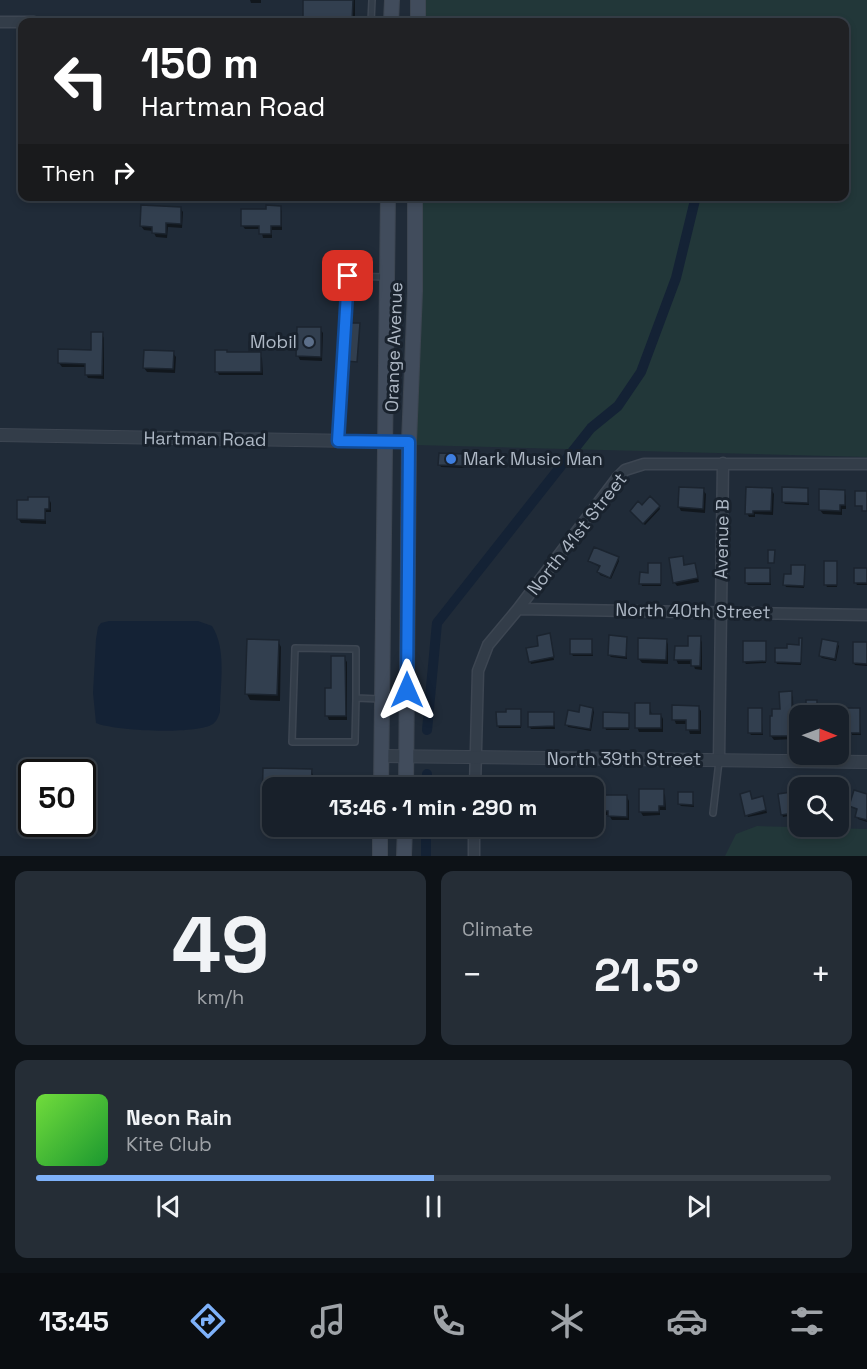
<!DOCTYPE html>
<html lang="en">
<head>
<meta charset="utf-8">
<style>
	:root { --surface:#18202a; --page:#252d36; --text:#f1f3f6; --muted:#9fa3a8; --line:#363e47; --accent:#7eb1fa }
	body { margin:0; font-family:"Space Grotesk",sans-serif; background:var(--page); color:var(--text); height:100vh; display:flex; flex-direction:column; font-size:22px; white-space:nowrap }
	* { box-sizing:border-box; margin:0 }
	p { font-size:20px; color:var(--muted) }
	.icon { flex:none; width:33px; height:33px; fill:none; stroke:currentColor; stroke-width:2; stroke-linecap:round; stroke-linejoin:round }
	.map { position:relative; height:856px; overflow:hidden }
	.sheet { display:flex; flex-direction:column; gap:15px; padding:15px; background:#0d1217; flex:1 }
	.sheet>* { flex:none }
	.guide { position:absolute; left:18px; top:18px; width:831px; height:183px; border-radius:12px; box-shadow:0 3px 9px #0003,0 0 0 2px var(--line); background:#202124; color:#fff; overflow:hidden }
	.needle { width:39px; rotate:91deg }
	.buttons { position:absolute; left:789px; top:705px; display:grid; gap:12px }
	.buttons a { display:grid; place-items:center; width:60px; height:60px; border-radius:12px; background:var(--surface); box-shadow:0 3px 9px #0003,0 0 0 2px var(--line); font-size:30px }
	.speed { position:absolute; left:18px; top:759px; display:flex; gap:12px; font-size:30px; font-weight:700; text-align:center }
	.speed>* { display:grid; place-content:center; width:78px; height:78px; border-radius:50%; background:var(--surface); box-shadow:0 3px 9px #0003,0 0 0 2px var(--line); line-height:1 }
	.speed .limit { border:3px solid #111; border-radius:9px; background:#fff; color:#111 }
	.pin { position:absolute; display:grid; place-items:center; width:51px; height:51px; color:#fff; margin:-26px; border-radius:12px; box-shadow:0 3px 9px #0006 }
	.me { position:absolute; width:66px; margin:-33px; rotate:0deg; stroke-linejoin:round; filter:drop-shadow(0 0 4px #0008) }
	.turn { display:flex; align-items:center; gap:21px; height:126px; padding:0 24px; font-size:27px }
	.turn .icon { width:78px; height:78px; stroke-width:2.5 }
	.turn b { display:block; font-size:42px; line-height:51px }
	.then { display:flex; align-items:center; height:57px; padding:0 24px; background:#0003; gap:12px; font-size:22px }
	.big { font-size:45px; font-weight:700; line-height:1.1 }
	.sheet .tile { flex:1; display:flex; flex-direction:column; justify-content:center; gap:9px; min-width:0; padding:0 21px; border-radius:12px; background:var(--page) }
	.sheet .dial { align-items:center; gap:0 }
	.dial b { font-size:78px; line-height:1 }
	.song { display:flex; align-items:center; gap:18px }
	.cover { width:72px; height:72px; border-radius:9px; background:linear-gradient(135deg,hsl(100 70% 55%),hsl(130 70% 35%)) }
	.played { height:6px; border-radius:3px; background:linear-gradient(90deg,var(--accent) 50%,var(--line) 50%) }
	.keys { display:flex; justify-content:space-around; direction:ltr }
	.heat { display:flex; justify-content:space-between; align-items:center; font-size:33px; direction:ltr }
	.sheet .tiles { flex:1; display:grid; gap:15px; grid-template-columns:1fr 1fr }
	.tile:last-child { grid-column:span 2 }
	.trip { position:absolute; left:262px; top:777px; width:342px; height:60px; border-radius:12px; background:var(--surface); box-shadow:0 3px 9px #0003,0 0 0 2px var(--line); font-weight:700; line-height:60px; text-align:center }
	.tabs { display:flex; height:96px; justify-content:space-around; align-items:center; background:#0a0d11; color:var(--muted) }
	.tabs .icon { width:42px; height:42px }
	.tabs .current { color:var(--accent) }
	.tabs b { font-size:27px; color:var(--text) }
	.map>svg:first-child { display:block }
</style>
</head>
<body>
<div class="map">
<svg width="867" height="856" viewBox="0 0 867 856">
	<rect width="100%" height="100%" fill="#202b38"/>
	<!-- green -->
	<path fill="#223739" d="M 424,0 L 867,0 L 867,457 L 415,445 L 421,197 L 844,196 L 844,22 L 424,22 Z
		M 757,826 L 867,829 L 867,856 L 725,856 L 736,834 Z"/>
	<!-- water -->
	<path fill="#142235" d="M 109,621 L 198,621 L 212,626 C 227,649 220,685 220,712 C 218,717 217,721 213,724 C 196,735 114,731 96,723 L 93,693 L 96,639 L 98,627 L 101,623 Z"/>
	<!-- shadow -->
	<path fill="#0007" d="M 250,0 L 261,0 L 261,3 L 251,3 Z
		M 305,0 L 355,0 L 355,22 L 305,22 Z
		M 280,207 L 282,211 L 282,230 L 272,230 L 272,238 L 263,238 L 261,229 L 245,229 L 242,225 L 267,210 Z
		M 180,208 L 183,212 L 182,228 L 168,227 L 167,238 L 156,237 L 153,231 L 144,230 L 141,226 Z
		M 320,329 L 323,333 L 322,361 L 300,360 L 298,356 Z
		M 102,334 L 104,338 L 104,379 L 88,378 L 86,374 L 86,367 L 62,367 L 59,363 L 92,351 Z
		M 258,344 L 258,353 L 262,358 L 263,375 L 219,375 L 217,371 L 228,354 L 252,353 L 251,351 Z
		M 173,353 L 176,357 L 175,373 L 147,372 L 144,368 Z
		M 463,456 L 464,468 L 441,467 L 440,465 Z
		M 771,489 L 774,494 L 773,515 L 755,514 L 755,517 L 749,517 L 747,513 Z
		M 807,489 L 809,505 L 785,504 L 783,502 Z
		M 703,490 L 706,494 L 705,513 L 681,511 L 679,507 Z
		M 821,491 L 844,491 L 846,496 L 846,509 L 842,509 L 842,515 L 823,514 L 820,510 Z
		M 49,499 L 51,503 L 51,512 L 46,512 L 46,524 L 21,523 L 18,518 Z
		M 642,507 L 659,507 L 660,509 L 645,525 L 633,513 Z
		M 618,558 L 619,561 L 611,579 L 600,575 L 599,572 L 601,568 L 590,561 Z
		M 682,558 L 685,566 L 695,565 L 699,582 L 677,586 L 674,582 Z
		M 836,563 L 837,587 L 827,587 L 826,585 Z
		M 660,564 L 661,586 L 642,586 L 641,583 Z
		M 804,567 L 804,588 L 786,587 L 785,585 L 792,576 Z
		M 867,569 L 867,585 L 857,585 L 856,583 Z
		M 770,570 L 771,585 L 748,585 L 746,583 Z
		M 550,637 L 554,660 L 531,664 L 530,661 Z
		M 627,638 L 627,659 L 611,657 L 609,655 Z
		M 700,638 L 702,642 L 702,670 L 695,669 L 693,664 L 678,664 L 676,659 Z
		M 591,640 L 593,656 L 573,656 L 571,653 Z
		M 666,640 L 668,644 L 668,664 L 642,663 L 639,659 Z
		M 278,641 L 281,647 L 280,701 L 250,700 L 247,694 Z
		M 765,643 L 766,663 L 746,664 L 744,661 Z
		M 837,643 L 839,646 L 836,661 L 822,658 L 820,656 Z
		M 867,644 L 867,666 L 855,665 L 854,663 Z
		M 801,646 L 801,665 L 777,664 L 776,662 L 788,650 Z
		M 344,658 L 347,662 L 347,720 L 329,720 L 327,715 L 333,690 Z
		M 791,693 L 793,697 L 794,739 L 774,740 L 771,736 L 781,710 Z
		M 649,705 L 652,715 L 661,715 L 663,719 L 663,732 L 639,732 L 637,727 Z
		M 698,707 L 701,711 L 701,734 L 690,734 L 687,724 L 676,724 L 674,719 Z
		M 593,709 L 594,712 L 591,731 L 568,727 L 567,724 L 580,714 Z
		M 761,710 L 763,735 L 751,735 L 749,732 Z
		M 859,710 L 861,735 L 852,735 L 851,725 L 842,725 L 840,722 Z
		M 520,711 L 521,728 L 499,728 L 498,726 Z
		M 553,713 L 555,729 L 531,729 L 529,726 Z
		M 628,714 L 629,730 L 606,730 L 605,727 Z
		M 265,769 L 311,771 L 313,775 L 313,788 L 273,788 L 273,808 L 266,808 L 264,803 Z
		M 663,791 L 665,795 L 666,810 L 660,810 L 660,815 L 643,816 L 640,811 Z
		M 692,793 L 694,807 L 681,806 L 679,804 Z
		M 798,795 L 800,806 L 793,806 L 794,815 L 783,817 L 782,814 Z
		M 867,796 L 867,822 L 858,819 L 857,816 L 859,811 L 850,806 Z
		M 627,797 L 629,801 L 629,820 L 612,820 L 609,815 L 605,815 L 603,811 Z
		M 752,801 L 764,801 L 767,813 L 748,817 L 747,815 Z"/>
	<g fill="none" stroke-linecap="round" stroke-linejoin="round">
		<!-- canal -->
		<path stroke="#142235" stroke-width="10" d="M 427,730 L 437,623 L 591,428 L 618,406 L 641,372 L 676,278 L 696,196
			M 426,788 L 427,774
			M 426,856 L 426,826"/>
	</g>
	<!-- building -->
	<path fill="#323f4f" stroke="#1b242f" stroke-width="1.5" d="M 303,0 L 353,0 L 352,22 L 303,22 Z
		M 141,205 L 181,207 L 181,224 L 166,223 L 166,234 L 152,233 L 152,227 L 140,226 Z
		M 266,205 L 281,206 L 281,226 L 271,226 L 271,234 L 259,234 L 259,226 L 241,226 L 241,209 L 266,209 Z
		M 349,323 L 360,323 L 357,362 L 346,361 Z
		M 297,327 L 321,327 L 321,357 L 296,356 Z
		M 91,332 L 103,332 L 102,375 L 85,375 L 85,364 L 58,363 L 58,349 L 91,350 Z
		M 249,342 L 259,342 L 259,351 L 249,351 Z
		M 144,350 L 174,351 L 173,369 L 143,368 Z
		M 215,350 L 227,350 L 227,352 L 261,352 L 261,372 L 215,372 Z
		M 439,453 L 464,454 L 463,466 L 438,465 Z
		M 679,487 L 704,488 L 703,509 L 678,507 Z
		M 746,487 L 772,488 L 771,511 L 753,511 L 753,514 L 745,514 Z
		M 782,487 L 808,488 L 808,503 L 782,502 Z
		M 819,489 L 845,490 L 845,505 L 840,505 L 840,511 L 819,510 Z
		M 855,491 L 867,491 L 867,511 L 862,511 L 862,506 L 855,506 Z
		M 650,496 L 660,506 L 643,524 L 630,511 L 638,501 L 642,505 Z
		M 28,497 L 49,497 L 49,509 L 45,509 L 45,520 L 17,519 L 17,500 L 28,500 Z
		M 594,547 L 619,557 L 610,578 L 597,572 L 600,566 L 588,561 Z
		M 768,550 L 775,550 L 774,563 L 768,563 Z
		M 683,556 L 684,565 L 695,563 L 698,578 L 673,583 L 669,558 Z
		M 824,561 L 837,561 L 837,585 L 824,585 Z
		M 648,563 L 661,563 L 661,584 L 639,584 L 640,572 L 648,573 Z
		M 791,565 L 805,565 L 804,586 L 783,585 L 784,574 L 791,574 Z
		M 745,568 L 770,568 L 770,583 L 745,583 Z
		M 854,568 L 867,568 L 867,583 L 854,583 Z
		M 550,633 L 554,657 L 529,662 L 526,648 L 538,646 L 537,636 Z
		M 609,635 L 627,637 L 626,657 L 608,655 Z
		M 688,636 L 701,636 L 700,666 L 691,666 L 691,660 L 674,660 L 675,646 L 688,646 Z
		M 638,638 L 667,639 L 666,660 L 638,659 Z
		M 799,638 L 802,638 L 801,663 L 775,662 L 775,648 L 787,648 L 787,644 L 799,645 Z
		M 247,639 L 279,640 L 277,695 L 245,694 Z
		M 570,639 L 592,639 L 592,654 L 570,654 Z
		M 822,639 L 838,642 L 835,659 L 819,656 Z
		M 743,641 L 766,641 L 766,661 L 743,662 Z
		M 853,642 L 867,642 L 867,664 L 853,663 Z
		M 331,656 L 345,656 L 346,716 L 325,716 L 325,688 L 331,688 Z
		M 792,691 L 792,736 L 770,736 L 770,716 L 772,716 L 772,709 L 780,709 L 779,692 Z
		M 806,700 L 817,700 L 817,707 L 826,707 L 826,716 L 803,716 L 803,713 L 806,713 Z
		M 635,703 L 650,703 L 650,714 L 661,714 L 661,728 L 635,728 Z
		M 580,705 L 593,708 L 590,729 L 565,725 L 568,710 L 579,712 Z
		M 672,705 L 699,706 L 699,730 L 686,730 L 686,720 L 672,720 Z
		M 748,708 L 762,708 L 762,733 L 748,733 Z
		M 839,708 L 860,708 L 860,733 L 849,733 L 849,723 L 839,723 Z
		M 506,709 L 521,709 L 521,726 L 497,726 L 496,712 L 506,712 Z
		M 528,712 L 554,712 L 554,726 L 528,727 Z
		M 603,712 L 629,713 L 629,728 L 603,728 Z
		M 263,768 L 312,769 L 311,788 L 273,788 L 273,804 L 262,804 Z
		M 639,789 L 664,789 L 664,806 L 659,806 L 659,812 L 639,812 Z
		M 854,790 L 867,794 L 867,820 L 855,817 L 857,809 L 849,806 Z
		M 750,791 L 752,799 L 763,796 L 766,810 L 745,816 L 740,794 Z
		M 798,791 L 799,803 L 792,804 L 794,813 L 781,815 L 778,794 Z
		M 678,792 L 693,792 L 693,805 L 678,804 Z
		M 601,795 L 627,795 L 627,817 L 608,816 L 608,811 L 601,811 Z"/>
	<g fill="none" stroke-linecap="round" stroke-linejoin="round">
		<!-- service casing -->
		<g stroke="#3d4652" stroke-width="8">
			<path id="service" d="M 371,22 L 372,0
				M 339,439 L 348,276 L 385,277
				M 356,698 L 356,649 L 295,648 L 292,742 L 355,742 L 356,698 L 380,699
				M 713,813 L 719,761"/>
		</g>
		<!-- minor casing -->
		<g stroke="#3d4652" stroke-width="13">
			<path id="minor" d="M 0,22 L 34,22
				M 518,609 L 867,615
				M 719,759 L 723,463
				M 475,788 L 478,671 L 488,645 L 518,609 L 618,477 L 625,470 L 644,464 L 867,464
				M 474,856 L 474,826"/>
		</g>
		<!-- tertiary casing -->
		<g stroke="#3d4652" stroke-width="14">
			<path id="tertiary" d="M 0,435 L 409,442
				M 381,756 L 867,762"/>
		</g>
		<!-- secondary casing -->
		<g stroke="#3d4652" stroke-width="16">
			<path id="secondary" d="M 391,22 L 392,0
				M 418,22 L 418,0
				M 381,788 L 388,196
				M 406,788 L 409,442 L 415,291 L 415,196
				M 380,856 L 380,826
				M 404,856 L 405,826"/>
		</g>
		<!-- service -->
		<use href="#service" stroke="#333d49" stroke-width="5"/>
		<!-- minor -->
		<use href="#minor" stroke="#333d49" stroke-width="10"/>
		<!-- tertiary -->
		<use href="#tertiary" stroke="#333d49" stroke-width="12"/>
		<!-- secondary -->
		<use href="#secondary" stroke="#414c5c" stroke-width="14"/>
	</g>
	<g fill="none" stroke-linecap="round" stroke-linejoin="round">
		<!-- route casing -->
		<g stroke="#114b97" stroke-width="15">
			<path id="route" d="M 348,276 L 338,441 L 409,442 L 407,690"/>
		</g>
		<!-- route -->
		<use href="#route" stroke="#1a73e8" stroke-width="10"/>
	</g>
	<!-- markers -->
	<circle fill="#5c6f8a" stroke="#19222d" stroke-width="2" cx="309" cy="342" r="6"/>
	<circle fill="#3f7fe0" stroke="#19222d" stroke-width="2" cx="451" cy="459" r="6"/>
	<g text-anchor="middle" stroke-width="6" stroke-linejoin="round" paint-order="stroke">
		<!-- poi labels -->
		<g font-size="18" fill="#aeb8c5" stroke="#19222d" text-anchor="end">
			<text x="297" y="348">Mobil</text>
			<text x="463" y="465" text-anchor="start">Mark Music Man</text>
		</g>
		<!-- street labels -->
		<g font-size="18" fill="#aeb8c5" stroke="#19222d">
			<text transform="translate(394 347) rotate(-88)" y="6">Orange Avenue</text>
			<text transform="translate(205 439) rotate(1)" y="6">Hartman Road</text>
			<text transform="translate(577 534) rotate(-52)" y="6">North 41st Street</text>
			<text transform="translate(722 539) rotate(-89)" y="6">Avenue B</text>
			<text transform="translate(693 611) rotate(1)" y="6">North 40th Street</text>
			<text x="624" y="765">North 39th Street</text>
		</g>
	</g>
</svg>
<div class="buttons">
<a><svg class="needle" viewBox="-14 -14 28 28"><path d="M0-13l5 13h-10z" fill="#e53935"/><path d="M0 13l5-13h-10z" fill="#9fa3a8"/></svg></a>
<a><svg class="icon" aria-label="search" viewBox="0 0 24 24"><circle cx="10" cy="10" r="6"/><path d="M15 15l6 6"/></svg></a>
</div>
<div class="speed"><div class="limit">50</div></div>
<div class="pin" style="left:348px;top:276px;background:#d93025"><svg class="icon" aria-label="arrive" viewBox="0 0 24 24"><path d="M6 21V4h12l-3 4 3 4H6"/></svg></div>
<svg class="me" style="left:407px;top:690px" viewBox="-20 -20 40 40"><path d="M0-17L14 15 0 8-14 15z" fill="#1a73e8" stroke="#fff" stroke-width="4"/></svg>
<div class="trip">13:46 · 1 min · 290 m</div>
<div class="guide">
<div class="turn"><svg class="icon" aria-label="left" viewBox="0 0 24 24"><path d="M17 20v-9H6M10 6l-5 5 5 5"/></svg><div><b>150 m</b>Hartman Road</div></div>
<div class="then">Then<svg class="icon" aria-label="right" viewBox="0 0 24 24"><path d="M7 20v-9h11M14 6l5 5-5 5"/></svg></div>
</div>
</div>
<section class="sheet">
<div class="tiles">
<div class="tile dial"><b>49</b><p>km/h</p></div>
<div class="tile"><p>Climate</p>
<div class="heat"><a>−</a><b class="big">21.5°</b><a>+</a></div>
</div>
<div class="tile">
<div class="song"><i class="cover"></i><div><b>Neon Rain</b><p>Kite Club</p></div></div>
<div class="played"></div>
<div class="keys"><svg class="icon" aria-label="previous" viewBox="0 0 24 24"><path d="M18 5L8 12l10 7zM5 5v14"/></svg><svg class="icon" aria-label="pause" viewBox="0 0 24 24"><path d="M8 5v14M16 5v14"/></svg><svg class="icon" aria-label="next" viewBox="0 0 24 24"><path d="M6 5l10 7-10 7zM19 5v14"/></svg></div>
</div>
</div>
</section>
<nav class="tabs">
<b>13:45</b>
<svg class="icon current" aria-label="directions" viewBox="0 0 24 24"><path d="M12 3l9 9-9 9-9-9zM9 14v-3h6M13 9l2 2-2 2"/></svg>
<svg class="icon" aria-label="music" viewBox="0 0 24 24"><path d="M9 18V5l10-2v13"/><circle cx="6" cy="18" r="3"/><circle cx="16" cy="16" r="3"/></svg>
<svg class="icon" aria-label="phone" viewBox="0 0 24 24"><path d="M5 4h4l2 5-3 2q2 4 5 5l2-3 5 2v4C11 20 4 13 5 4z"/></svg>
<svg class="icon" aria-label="climate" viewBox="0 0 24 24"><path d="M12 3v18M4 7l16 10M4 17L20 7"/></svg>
<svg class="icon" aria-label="car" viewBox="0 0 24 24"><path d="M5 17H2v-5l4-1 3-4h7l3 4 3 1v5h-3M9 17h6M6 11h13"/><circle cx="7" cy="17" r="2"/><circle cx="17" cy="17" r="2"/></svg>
<svg class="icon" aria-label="filters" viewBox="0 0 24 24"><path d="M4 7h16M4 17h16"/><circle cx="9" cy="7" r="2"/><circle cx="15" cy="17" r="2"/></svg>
</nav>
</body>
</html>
